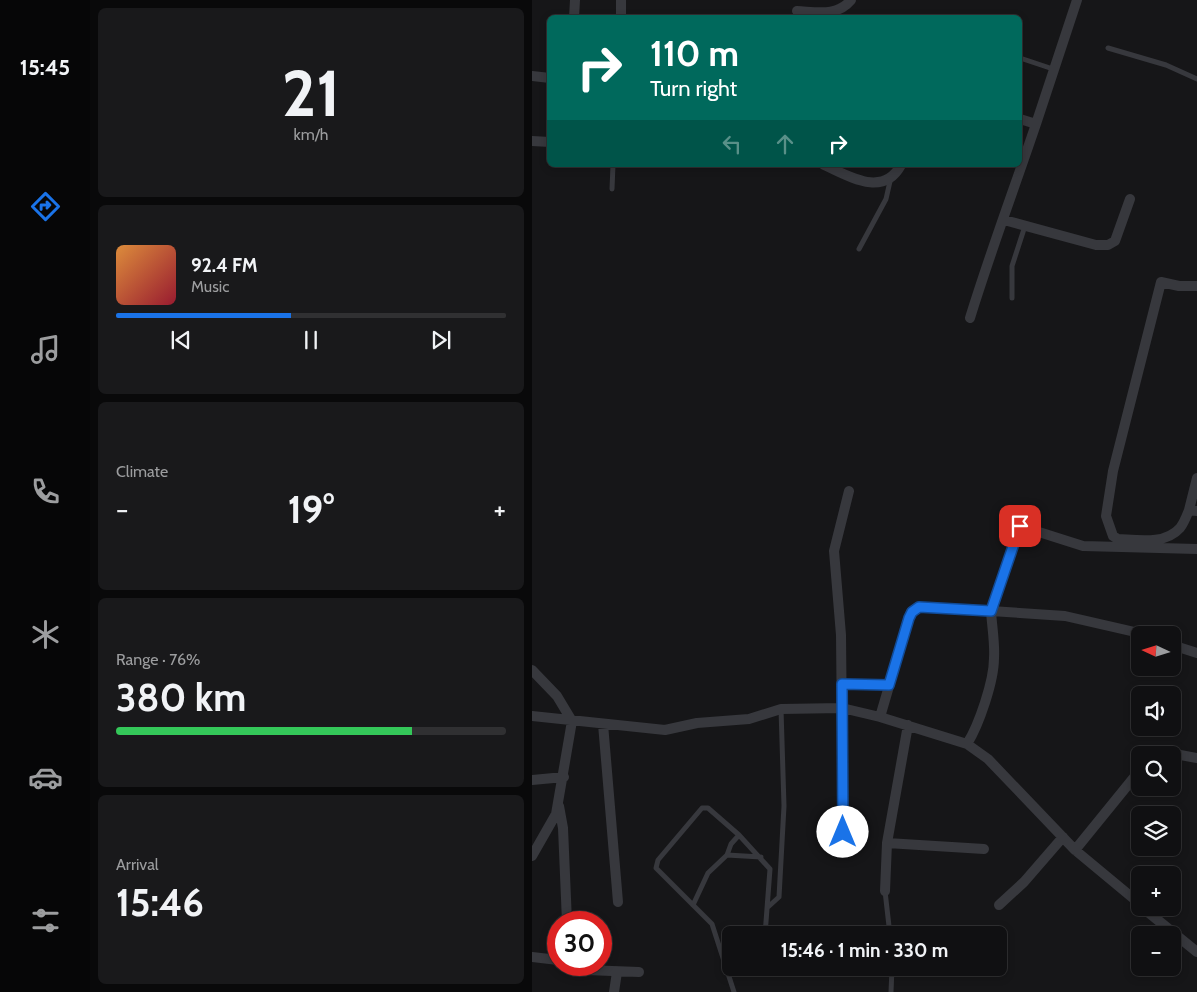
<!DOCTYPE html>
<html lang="en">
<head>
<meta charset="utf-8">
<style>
	:root { --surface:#101012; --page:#19191b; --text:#f1f3f6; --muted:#9c9d9f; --line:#303032; --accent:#1a73e8 }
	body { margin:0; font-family:Cabin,sans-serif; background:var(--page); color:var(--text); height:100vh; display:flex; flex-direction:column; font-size:19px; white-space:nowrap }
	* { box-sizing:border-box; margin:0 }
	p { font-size:16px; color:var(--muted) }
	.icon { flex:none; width:28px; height:28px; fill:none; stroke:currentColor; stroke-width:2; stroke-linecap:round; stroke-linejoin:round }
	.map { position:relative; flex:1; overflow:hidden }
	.details { display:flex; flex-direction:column; gap:8px; padding:8px; background:#09090a; width:442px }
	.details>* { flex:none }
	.hud { position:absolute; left:15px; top:15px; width:475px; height:152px; border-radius:8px; box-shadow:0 2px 8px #0003,0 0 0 1px var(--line); background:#00695c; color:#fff; overflow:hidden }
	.needle { width:32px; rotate:274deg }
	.fabs { position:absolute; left:599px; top:626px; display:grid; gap:10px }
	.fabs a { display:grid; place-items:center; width:50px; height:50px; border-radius:8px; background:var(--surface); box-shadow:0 2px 8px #0003,0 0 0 1px var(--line); font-size:25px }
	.speed { position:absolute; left:15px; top:911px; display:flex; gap:10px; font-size:25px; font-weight:700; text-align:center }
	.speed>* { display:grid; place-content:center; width:65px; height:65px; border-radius:50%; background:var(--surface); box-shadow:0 2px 8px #0003,0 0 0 1px var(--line); line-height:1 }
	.speed .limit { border:8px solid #d22; background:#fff; color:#111 }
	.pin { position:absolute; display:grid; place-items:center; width:42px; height:42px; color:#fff; margin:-21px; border-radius:10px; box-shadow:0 2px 8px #0006 }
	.me { position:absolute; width:55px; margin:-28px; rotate:0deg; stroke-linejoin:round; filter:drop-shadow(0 0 4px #0008) }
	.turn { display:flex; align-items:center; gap:18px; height:105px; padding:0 20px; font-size:22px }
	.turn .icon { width:65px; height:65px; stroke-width:2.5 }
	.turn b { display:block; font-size:35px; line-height:42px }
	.lanes { display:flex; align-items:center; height:48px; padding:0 20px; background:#0003; justify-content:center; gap:25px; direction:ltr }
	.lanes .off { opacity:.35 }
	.big { font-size:38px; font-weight:700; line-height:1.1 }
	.details .card { flex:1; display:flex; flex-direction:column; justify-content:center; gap:8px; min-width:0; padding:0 18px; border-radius:8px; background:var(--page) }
	.details .dial { align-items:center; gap:0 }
	.dial b { font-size:65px; line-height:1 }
	.song { display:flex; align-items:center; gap:15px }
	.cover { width:60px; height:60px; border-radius:8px; background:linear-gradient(135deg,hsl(30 70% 55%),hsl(350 70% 35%)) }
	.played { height:5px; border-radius:2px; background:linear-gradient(90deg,var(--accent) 45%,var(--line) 45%) }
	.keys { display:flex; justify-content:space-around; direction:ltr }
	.heat { display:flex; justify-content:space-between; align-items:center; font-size:28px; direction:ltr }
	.charge { height:8px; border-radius:4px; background:linear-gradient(90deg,#34c759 76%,var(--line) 0) }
	.trip { position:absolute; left:190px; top:926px; width:285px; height:50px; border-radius:8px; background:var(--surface); box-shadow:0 2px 8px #0003,0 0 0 1px var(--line); font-weight:700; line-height:50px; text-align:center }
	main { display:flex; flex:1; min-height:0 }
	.dock { display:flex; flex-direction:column; width:90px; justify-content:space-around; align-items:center; background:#060607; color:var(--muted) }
	.dock .icon { width:35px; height:35px }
	.dock .on { color:var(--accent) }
	.dock b { font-size:22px; color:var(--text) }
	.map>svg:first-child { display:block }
</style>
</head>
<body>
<main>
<nav class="dock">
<b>15:45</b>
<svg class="icon on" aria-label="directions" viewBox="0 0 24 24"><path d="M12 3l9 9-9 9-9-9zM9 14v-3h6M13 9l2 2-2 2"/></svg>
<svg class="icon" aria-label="music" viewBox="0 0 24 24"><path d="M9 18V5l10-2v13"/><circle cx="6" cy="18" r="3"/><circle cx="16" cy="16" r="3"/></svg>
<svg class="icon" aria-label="phone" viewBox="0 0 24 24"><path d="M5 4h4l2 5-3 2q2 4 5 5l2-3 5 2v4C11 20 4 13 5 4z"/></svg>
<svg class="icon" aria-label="climate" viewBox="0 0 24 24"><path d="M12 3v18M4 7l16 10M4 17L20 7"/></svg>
<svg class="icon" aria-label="car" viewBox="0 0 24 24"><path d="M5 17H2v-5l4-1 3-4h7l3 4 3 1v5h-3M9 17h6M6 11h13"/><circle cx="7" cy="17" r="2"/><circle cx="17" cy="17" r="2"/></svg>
<svg class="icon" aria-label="filters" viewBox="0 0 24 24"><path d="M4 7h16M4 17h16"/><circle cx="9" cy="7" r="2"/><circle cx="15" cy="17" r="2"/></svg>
</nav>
<section class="details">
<div class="card dial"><b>21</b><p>km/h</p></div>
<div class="card">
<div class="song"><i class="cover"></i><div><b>92.4 FM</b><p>Music</p></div></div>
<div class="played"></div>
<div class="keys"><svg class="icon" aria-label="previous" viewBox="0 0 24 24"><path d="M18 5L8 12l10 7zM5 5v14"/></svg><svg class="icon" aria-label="pause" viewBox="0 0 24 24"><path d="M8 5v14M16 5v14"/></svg><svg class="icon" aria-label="next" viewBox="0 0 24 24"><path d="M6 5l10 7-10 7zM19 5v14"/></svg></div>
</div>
<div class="card"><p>Climate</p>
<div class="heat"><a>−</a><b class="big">19°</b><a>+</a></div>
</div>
<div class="card"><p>Range · 76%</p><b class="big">380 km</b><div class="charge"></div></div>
<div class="card"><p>Arrival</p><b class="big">15:46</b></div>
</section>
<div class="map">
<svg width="665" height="992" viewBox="0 0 665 992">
	<rect width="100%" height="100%" fill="#161618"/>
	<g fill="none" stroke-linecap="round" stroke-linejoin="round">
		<!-- lane -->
		<path stroke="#37383d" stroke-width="5" d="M 576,48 L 634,65 L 665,79
			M 488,58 L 521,69
			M 80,189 L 81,165
			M 327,249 L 354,199 L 359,177
			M 480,298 L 480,266 L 493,226
			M 207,835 L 238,869 L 233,935
			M 195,855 L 229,857
			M 353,891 L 358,935
			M 161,905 L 176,873 L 195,855 L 199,844 L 207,835 L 176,808 L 170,808 L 126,860 L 124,868 L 180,924 L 202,992
			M 236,907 L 247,897 L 252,806 L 249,709
			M 359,992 L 360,968"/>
		<!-- street -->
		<path stroke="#37383d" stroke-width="10" d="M 265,11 C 285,12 305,17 319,0
			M 42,18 L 43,0
			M 89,18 L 89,0
			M 0,76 L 18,78
			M 488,119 L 504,124 L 545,0
			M 0,141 L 18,142
			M 292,165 C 317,176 351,198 369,165
			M 472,220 L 564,245 L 576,245 L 583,241 L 598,199
			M 438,318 C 458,253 482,189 504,124
			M 665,478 L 657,510 L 665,511
			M 657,510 C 655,515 652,523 648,528 C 633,545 606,540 586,539 L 581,536 L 574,516 L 581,471 L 629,282 L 647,286 L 665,286
			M 616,635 L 533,616 L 459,611 L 488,526 L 551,546 L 665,549
			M 640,645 L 665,653
			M 0,670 L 25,696 L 40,721 L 24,814 L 0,856
			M 310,684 L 357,685
			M 0,716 L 133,730 L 165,723 L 217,719 L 249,709 L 310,708 L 348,717 L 435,744
			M 348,717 L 377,618 L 379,612 L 387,607 L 459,611 C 460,627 463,643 462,658 C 462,681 447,725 435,744 L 456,759 L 543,850 L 608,770
			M 71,724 L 86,902
			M 638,755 L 643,754 L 665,758
			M 0,780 L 32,777
			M 27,806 L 31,828 L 35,922
			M 311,832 L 309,635 L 302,551 L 317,491
			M 355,843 L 452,849
			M 543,850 L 608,904
			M 353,891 L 355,843 L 376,725
			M 467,905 L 492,882 L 531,837
			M 611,908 L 665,952
			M 0,957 L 26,960
			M 40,965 L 54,970 L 107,972
			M 82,992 L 85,972"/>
	</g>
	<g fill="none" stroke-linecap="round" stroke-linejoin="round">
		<!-- route casing -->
		<g stroke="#114b97" stroke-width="12">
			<path id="route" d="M 311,832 L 310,684 L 357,685 L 377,618 L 380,612 L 387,607 L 459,611 L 488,526"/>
		</g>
		<!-- route -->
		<use href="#route" stroke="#1a73e8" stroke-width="9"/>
	</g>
</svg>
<div class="fabs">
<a><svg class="needle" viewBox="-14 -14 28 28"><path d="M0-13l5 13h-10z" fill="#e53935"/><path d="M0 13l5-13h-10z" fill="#9c9d9f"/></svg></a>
<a><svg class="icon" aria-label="sound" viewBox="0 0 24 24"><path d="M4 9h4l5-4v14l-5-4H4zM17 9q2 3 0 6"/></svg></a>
<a><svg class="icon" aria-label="search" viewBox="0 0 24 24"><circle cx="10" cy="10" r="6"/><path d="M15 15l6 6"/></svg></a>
<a><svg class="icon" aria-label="layers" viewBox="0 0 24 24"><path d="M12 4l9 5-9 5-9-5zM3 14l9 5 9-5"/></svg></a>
<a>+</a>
<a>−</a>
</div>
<div class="speed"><div class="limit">30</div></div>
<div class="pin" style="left:488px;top:526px;background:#d93025"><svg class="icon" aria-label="arrive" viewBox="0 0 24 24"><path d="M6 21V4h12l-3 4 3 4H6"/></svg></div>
<svg class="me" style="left:311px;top:832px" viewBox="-20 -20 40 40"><circle r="19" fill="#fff"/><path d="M0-13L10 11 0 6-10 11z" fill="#1a73e8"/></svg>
<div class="trip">15:46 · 1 min · 330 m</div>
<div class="hud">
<div class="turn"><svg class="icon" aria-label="right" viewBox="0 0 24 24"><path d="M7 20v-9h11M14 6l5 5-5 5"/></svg><div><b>110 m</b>Turn right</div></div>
<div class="lanes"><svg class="icon off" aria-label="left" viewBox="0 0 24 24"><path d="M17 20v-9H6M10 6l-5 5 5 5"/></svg><svg class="icon off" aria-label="ahead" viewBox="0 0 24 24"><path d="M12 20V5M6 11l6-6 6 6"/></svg><svg class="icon" aria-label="right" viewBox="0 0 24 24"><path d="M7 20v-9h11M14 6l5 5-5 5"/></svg></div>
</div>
</div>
</main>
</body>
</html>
